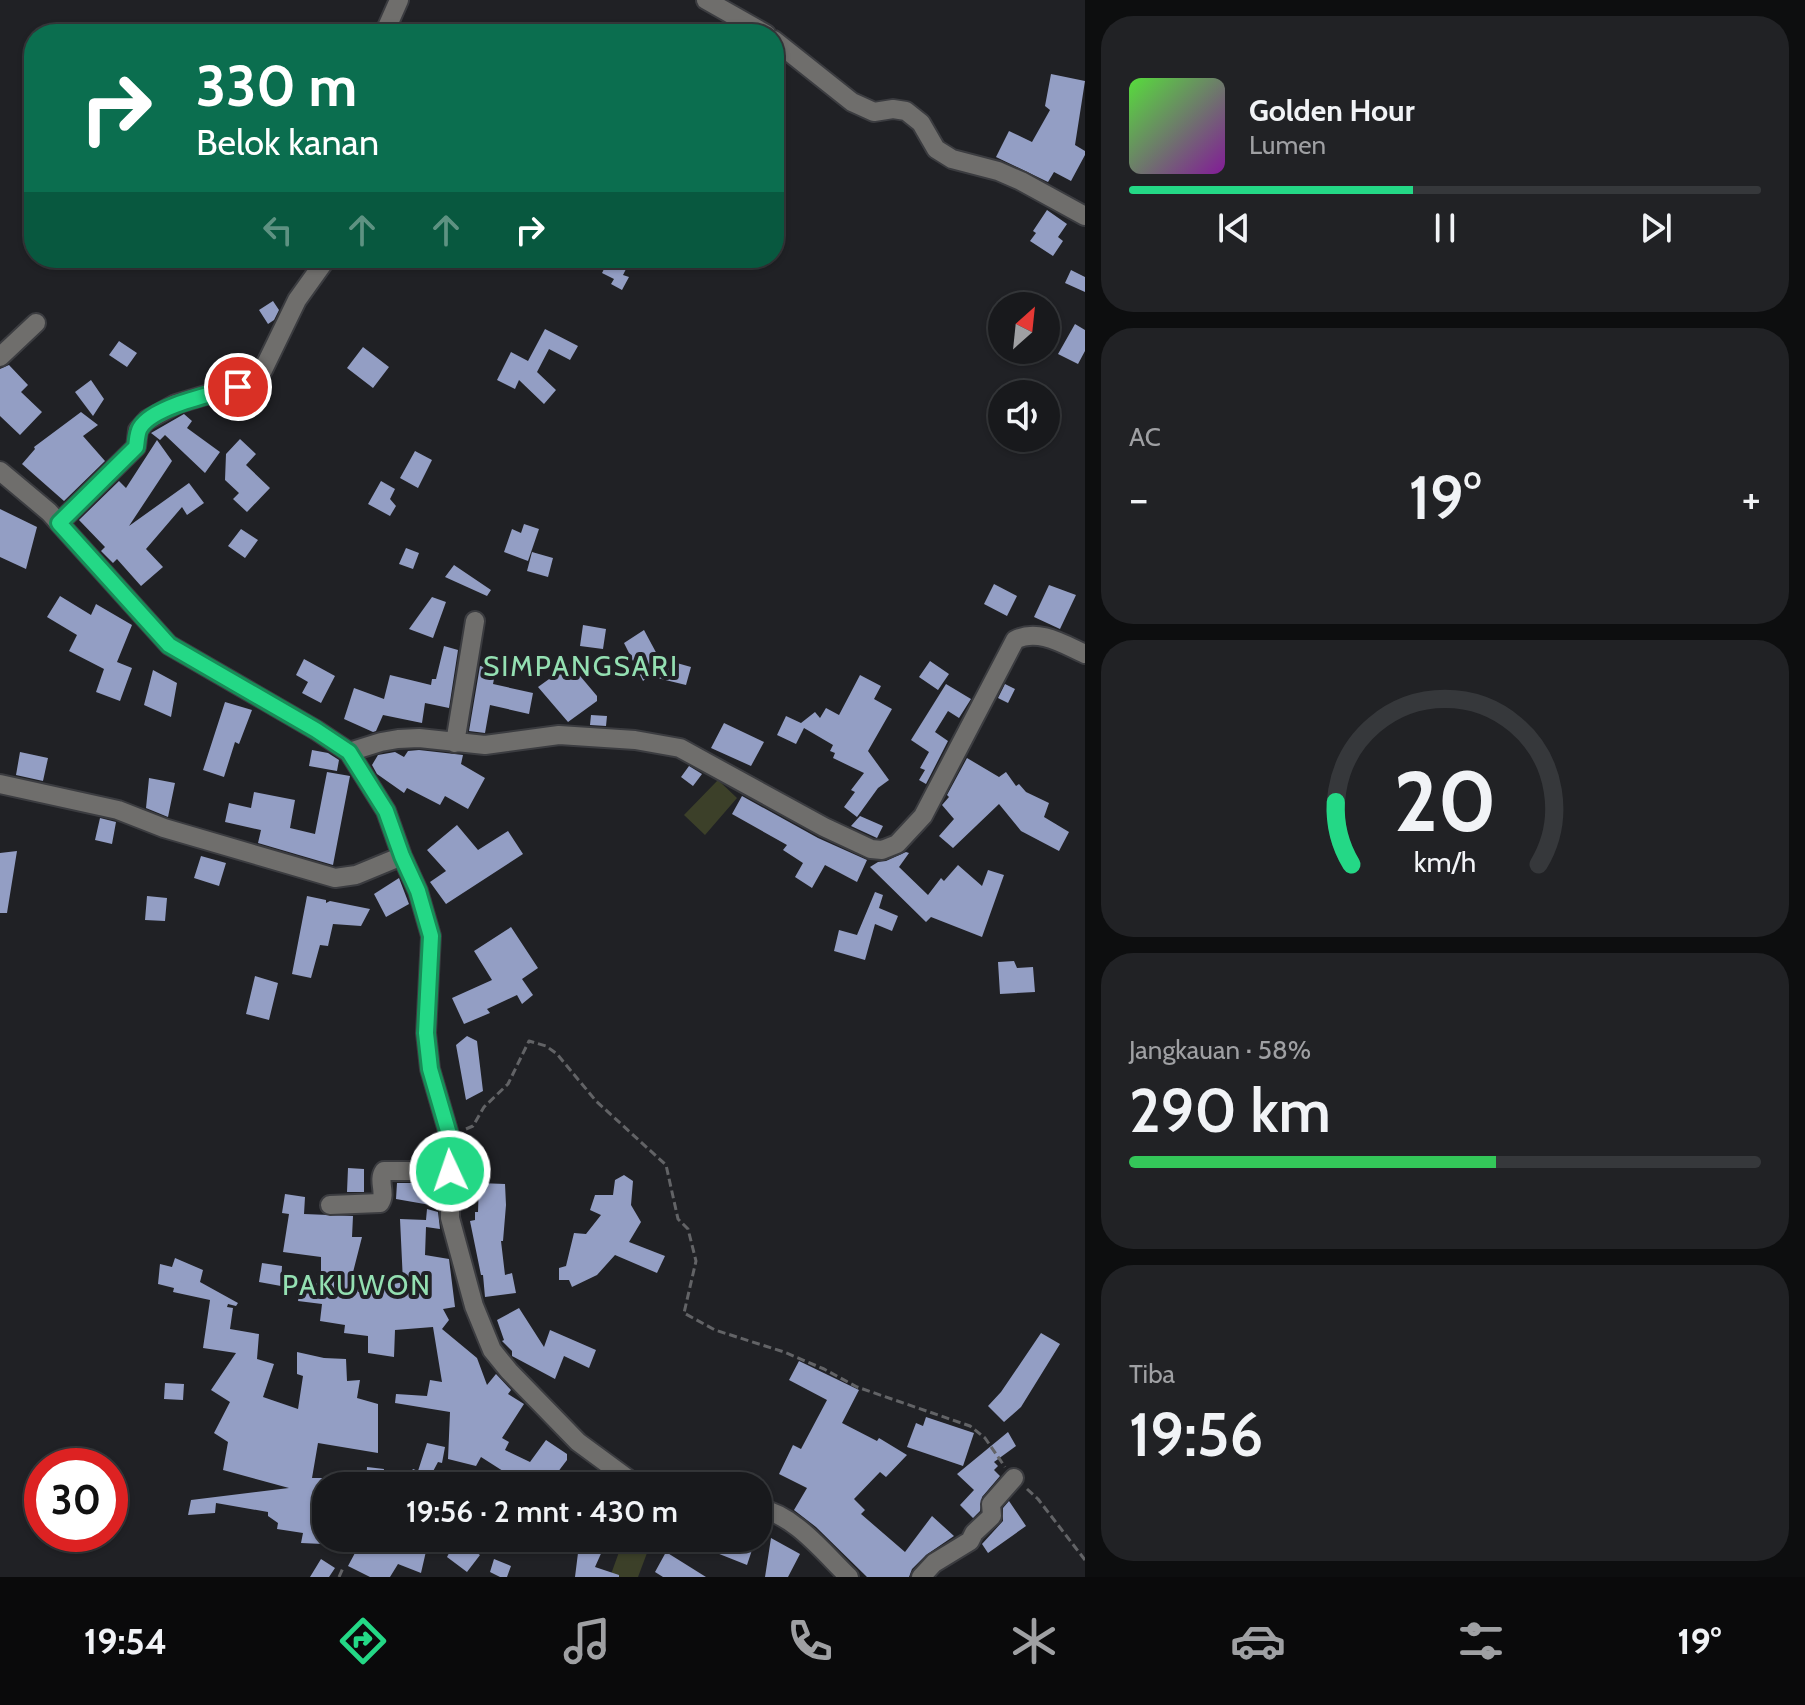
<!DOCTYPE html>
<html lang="id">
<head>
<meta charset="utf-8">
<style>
	:root { --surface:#18191c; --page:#212225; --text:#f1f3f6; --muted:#9fa0a3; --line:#36383b; --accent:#24d886 }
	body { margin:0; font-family:Cabin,sans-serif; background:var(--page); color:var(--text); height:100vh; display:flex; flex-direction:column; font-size:30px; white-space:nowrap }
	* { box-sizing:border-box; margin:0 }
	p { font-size:26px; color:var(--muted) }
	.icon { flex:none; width:44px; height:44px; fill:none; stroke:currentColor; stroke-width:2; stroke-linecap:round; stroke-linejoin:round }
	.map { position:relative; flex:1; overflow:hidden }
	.drawer { display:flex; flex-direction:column; gap:16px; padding:16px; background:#0d0e0f; width:720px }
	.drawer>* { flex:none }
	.top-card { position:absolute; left:24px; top:24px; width:760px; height:244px; border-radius:32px; box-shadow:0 2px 6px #0004,0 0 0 2px var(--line); background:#0b6e4f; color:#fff; overflow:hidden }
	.needle { width:52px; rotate:27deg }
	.fabs { position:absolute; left:988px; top:292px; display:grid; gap:16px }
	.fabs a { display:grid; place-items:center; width:72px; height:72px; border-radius:50%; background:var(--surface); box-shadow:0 2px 6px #0004,0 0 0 2px var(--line); font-size:40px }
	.speed { position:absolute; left:24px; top:1448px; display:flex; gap:16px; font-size:40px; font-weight:700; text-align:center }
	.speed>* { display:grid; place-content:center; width:104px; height:104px; border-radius:50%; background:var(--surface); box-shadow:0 2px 6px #0004,0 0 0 2px var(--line); line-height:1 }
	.speed .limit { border:12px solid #d22; background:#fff; color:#111 }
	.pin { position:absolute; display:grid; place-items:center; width:68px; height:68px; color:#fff; margin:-34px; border:4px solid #fff; border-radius:50%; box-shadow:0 2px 8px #0007 }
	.me { position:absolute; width:88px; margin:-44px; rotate:357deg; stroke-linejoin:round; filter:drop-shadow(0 0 6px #0008) }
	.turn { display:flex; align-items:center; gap:28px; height:168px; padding:0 40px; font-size:36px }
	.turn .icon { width:104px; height:104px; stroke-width:2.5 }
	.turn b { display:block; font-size:56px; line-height:68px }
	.lanes { display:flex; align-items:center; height:76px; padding:0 40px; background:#0003; justify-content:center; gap:40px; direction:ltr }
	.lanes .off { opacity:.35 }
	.big { font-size:60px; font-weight:600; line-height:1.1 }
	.drawer .widget { flex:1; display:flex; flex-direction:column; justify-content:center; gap:12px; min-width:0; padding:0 28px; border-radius:32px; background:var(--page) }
	.drawer .dial { align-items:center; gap:0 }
	.dial svg { height:208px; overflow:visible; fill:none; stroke:var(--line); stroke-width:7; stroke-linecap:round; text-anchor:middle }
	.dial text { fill:var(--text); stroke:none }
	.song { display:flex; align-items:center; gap:24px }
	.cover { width:96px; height:96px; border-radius:12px; background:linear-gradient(135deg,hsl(110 70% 55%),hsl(290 70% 35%)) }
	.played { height:8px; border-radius:4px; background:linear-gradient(90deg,var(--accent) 45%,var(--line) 45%) }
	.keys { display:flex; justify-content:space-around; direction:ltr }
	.heat { display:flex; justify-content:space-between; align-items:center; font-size:44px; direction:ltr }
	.charge { height:12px; border-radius:6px; background:linear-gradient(90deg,#34c759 58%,var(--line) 0) }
	.trip { position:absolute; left:312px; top:1472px; width:460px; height:80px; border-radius:32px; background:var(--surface); box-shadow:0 2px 6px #0004,0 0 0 2px var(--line); font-weight:600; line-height:80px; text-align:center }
	.menu { display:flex; height:128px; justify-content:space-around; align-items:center; background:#0a0a0b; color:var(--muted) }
	.menu .icon { width:56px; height:56px }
	.menu .selected { color:var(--accent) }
	.menu b { font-size:36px; color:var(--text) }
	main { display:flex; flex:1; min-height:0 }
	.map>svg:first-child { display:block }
</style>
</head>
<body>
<main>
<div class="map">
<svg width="1085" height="1577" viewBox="0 0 1085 1577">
	<rect width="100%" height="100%" fill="#202125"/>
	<!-- green -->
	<path fill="#3c4029" d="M 718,780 L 737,798 L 705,835 L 684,815 Z
		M 623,1541 L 647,1553 L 638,1577 L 610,1577 Z"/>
	<!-- building -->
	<path fill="#939ec4" d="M 1051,74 L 1085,81 L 1075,145 L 1085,151 L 1085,155 L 1071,181 L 1054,172 L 1048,182 L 996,157 L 1009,131 L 1032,142 L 1050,110 L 1045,106 Z
		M 1047,210 L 1067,224 L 1058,237 L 1063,241 L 1053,256 L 1030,241 L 1036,233 L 1033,231 Z
		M 608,261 L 628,265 L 623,275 L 629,277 L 622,290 L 611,284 L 614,279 L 602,273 Z
		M 1071,270 L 1085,277 L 1085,292 L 1065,283 Z
		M 273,301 L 279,310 L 274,320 L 268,324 L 259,310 Z
		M 1075,324 L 1085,330 L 1085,351 L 1078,364 L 1058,354 Z
		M 545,329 L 578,346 L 570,360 L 549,349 L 537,372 L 556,390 L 544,404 L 519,380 L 515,389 L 497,380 L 511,352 L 528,361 Z
		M 119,341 L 137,353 L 127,367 L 109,355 Z
		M 363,347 L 389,367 L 373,388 L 347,368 Z
		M 9,365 L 28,385 L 21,392 L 42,412 L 20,435 L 0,416 L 0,369 Z
		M 91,380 L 104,399 L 93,416 L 75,392 Z
		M 81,412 L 98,425 L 83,436 L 105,461 L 64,501 L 22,464 L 35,449 L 34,447 Z
		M 184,414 L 192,421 L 187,428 L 220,452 L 205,473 L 165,435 L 160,440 L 151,433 Z
		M 240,439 L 256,454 L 246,465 L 270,488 L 247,512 L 233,499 L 239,493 L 225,480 L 226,454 Z
		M 157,440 L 172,461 L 129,526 L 189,483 L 204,503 L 187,515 L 182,507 L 146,549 L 163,567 L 141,586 L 117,559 L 113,563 L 101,551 L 105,547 L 79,520 L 119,481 L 126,488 Z
		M 415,451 L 432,460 L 418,488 L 400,478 Z
		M 381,481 L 395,489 L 390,499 L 396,506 L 390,516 L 368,504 Z
		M 0,509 L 37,527 L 26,569 L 0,557 Z
		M 524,524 L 539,529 L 528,561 L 504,552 L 512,529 L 521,533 Z
		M 241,529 L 258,540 L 245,558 L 228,546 Z
		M 406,548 L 419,553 L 413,569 L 399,564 Z
		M 532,552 L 553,558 L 548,577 L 527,571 Z
		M 454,565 L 491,590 L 487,596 L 445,577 Z
		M 994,584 L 1017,596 L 1007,616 L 984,604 Z
		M 1049,585 L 1076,595 L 1060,629 L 1034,617 Z
		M 60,596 L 91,615 L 96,604 L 132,625 L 117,662 L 132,668 L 120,701 L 96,692 L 104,669 L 69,651 L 77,635 L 47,617 Z
		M 432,597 L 446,602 L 433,638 L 409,629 Z
		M 583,625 L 606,629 L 603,649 L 580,646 Z
		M 644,630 L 659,658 L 691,667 L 686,685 L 649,676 L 643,681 L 624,643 Z
		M 444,646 L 458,650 L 449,708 L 425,703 L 422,723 L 383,715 L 376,731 L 373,732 L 344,719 L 354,688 L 384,699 L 390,675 L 431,685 L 432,679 L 436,679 Z
		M 304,659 L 335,676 L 321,703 L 302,693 L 308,682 L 296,675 Z
		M 930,661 L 949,674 L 938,690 L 919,677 Z
		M 570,664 L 597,696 L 597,701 L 568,722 L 538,687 Z
		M 480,666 L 496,669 L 493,684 L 533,693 L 529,714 L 490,705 L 485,733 L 469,731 Z
		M 153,670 L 177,683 L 171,717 L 144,705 Z
		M 860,675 L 881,686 L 874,699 L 892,709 L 868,751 L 889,780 L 878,788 L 857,817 L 844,807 L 855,792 L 851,790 L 864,773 L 833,758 L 835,753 L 830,751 L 833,745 L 804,728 L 796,744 L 777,735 L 786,716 L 801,723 L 815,712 L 820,718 L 826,708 L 839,715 Z
		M 946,684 L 971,699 L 959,718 L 948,711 L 935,732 L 948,741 L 926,784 L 919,780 L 925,770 L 920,768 L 929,752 L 911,740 Z
		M 1005,684 L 1015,689 L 1008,703 L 998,698 Z
		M 225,702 L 252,710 L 239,744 L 235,742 L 224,777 L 203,770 Z
		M 591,715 L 607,716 L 606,726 L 590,725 Z
		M 724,723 L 764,742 L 751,766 L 711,748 Z
		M 312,750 L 328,753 L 339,760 L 337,771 L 309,766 Z
		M 419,750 L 463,755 L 461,764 L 485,778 L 468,809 L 445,796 L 440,805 L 407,788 L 404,793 L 377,774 L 372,765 L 378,755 L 395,752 L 404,757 L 408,751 Z
		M 20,752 L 48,758 L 43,781 L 16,775 Z
		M 967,758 L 999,777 L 1006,772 L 1016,786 L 1019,784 L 1026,792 L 1049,803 L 1044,817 L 1069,832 L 1059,851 L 1021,831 L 999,804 L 953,848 L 939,836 L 954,819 L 942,805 L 949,797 L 947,795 Z
		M 689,766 L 702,774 L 693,786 L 681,777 Z
		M 327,772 L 350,776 L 333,865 L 258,843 L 261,830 L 225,822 L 229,803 L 251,808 L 254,792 L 295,800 L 290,828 L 315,834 Z
		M 149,778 L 175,783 L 168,817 L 146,808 Z
		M 742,796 L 818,838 L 867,860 L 857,882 L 825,865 L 812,888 L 795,877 L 803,863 L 783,850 L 787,845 L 732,814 Z
		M 860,816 L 883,826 L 877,838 L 851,826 Z
		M 100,818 L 116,822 L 112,844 L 95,840 Z
		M 457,825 L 478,850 L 508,831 L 523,854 L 446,904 L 430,882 L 446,871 L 427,850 Z
		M 17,851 L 7,913 L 0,913 L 0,853 Z
		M 906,852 L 909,853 L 899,867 L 928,895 L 941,878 L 944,881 L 958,865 L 982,886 L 988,870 L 1004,875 L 982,937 L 931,917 L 926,922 L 870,867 L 878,862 L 886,861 Z
		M 201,856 L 226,863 L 219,886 L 194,878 Z
		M 399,878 L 409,904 L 386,917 L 374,894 Z
		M 875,892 L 883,895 L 879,908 L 898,916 L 892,931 L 875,924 L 865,960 L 834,951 L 839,930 L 857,935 Z
		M 147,896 L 167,898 L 165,921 L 145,920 Z
		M 307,896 L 326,900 L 326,903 L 330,901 L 370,909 L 361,926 L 333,924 L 328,946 L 320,945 L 311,978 L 292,974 Z
		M 511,927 L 538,968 L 522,979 L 533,995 L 522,1004 L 517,995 L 487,1009 L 490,1013 L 464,1024 L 452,998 L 492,980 L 474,951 Z
		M 1014,961 L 1017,968 L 1033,967 L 1035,992 L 1000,994 L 998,962 Z
		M 255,976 L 278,983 L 269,1020 L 246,1014 Z
		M 467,1036 L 477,1041 L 483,1091 L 466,1100 L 456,1045 Z
		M 348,1168 L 364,1169 L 364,1192 L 347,1192 Z
		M 624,1175 L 633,1181 L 631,1205 L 641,1222 L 629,1242 L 665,1256 L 657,1273 L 615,1255 L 597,1275 L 572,1287 L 569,1280 L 559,1280 L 559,1268 L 566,1266 L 574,1233 L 586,1234 L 601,1215 L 590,1210 L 595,1195 L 613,1195 L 615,1180 Z
		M 397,1183 L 438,1183 L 436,1206 L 396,1199 Z
		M 479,1183 L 505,1184 L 506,1205 L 503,1241 L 501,1241 L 505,1275 L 512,1273 L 516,1293 L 485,1297 L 483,1275 L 481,1275 L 470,1221 L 475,1220 L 475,1212 L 478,1212 Z
		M 285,1194 L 305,1197 L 304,1214 L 353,1216 L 352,1237 L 362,1237 L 350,1284 L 359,1285 L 358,1292 L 403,1282 L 400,1219 L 426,1220 L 427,1209 L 438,1212 L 440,1229 L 426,1227 L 425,1255 L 449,1259 L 455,1307 L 443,1309 L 449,1320 L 442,1329 L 477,1358 L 487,1385 L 496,1374 L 511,1390 L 508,1394 L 524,1404 L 502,1438 L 509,1442 L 505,1450 L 530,1462 L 546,1440 L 567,1454 L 567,1460 L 554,1477 L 546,1471 L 537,1486 L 513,1486 L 517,1480 L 481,1457 L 476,1466 L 448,1459 L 450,1412 L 395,1403 L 396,1394 L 427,1396 L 430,1380 L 442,1382 L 433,1327 L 395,1330 L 394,1357 L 368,1353 L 368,1336 L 344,1333 L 345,1325 L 320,1321 L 322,1304 L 298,1301 L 301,1281 L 321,1284 L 321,1257 L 283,1252 L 289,1214 L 282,1213 Z
		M 175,1258 L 203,1270 L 200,1282 L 238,1303 L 236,1306 L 228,1304 L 227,1307 L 233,1308 L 230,1329 L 259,1334 L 257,1359 L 274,1364 L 263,1397 L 298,1409 L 303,1376 L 297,1374 L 297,1352 L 324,1358 L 346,1359 L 347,1381 L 360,1380 L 357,1398 L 378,1404 L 378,1453 L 318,1443 L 312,1478 L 322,1478 L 317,1525 L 325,1526 L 323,1544 L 301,1543 L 303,1533 L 277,1529 L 278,1523 L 268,1516 L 268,1512 L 216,1503 L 215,1513 L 188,1515 L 191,1500 L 289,1488 L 223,1470 L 228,1442 L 214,1433 L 230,1402 L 211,1390 L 236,1353 L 203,1348 L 210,1300 L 173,1292 L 174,1288 L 158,1284 L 160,1264 L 172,1267 Z
		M 262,1263 L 282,1266 L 281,1286 L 259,1282 Z
		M 519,1308 L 544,1347 L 550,1330 L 596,1350 L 589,1368 L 564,1356 L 555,1379 L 512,1356 L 512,1351 L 502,1341 L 504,1340 L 497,1320 Z
		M 1041,1333 L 1060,1344 L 1021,1407 L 1004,1422 L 988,1406 L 1001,1392 Z
		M 799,1361 L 859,1390 L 842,1423 L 877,1441 L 879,1438 L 907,1455 L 886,1477 L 880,1472 L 854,1499 L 865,1510 L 861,1514 L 905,1552 L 932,1516 L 954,1536 L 926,1555 L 912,1569 L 909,1577 L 867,1577 L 816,1527 L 794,1510 L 807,1488 L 779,1474 L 793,1445 L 801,1449 L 827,1400 L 789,1380 Z
		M 165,1383 L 184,1384 L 183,1400 L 164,1399 Z
		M 926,1417 L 974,1433 L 963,1466 L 907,1447 L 916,1423 L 923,1426 Z
		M 1008,1432 L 1016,1446 L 994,1462 L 998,1466 L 994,1470 L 1000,1476 L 982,1497 L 980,1511 L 973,1518 L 960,1505 L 974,1490 L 957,1474 Z
		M 427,1443 L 445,1447 L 442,1463 L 438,1462 L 430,1477 L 449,1486 L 402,1486 L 413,1469 L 418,1471 Z
		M 367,1467 L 384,1469 L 382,1486 L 366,1486 Z
		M 1009,1501 L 1026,1526 L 988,1553 L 982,1544 L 1003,1521 L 1003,1508 Z
		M 363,1538 L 409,1538 L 427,1547 L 421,1573 L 398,1564 L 390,1577 L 370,1577 L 348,1566 Z
		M 457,1538 L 480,1555 L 467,1572 L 447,1557 Z
		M 590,1538 L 608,1538 L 595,1567 L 619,1575 L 619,1577 L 575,1577 L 579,1545 L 585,1546 Z
		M 679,1538 L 756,1538 L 747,1565 Z
		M 771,1538 L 800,1554 L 788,1577 L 765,1577 Z
		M 666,1552 L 706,1577 L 663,1577 L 655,1572 Z
		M 321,1559 L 335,1568 L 329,1577 L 310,1577 Z
		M 494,1559 L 511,1566 L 507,1577 L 500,1577 L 490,1572 Z"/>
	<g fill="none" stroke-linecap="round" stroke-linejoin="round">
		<!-- minor casing -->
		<g stroke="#3b3c40" stroke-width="22">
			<path id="minor" d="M 706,0 L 766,34
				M 384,34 L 399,0
				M 774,40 L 852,102 L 874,112 L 893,109 L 906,111 L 921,123 L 936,149 L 952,159 L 998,171 L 1021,181 L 1085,216
				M 0,357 L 36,323
				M 0,471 L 49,512 L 169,645 L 316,730 L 349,752 L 386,811 L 402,856 L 418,891 L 431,936 L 426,1033 L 430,1069 L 451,1141 L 450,1218 L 474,1306 L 492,1350 L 509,1371 L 578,1442 L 631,1481 L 645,1486
				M 59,523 L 136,447 L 138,430 L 147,420 L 176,404 L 252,381 L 263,370 L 297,300 L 327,258
				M 455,743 L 475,621
				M 349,752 L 381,742 L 398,739 L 419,738 L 485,745 L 559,735 L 635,740 L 680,748 L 824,827 L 871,849 L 882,850 L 897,844 L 923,816 L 1015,640 C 1038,628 1063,644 1085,654
				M 0,784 L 118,810 L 164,828 L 335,878 L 356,875 L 402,856
				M 330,1205 L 380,1203 C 387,1193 377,1181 384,1171 L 450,1171
				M 758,1508 C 794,1514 824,1553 849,1577
				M 921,1577 L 934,1563 L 970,1541 L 974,1533 L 992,1516 L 991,1504 L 1014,1478"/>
		</g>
		<!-- path -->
		<path stroke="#626366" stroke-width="3" stroke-dasharray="8 4" stroke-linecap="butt" d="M 466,1129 L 473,1126 L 484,1107 L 508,1084 L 529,1041 L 546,1046 L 557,1054 L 596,1101 L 666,1165 L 678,1219 L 688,1229 L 696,1261 L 684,1313 L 715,1330 L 784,1352 L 824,1369 L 857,1387 L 970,1426 L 985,1438 L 1005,1467
			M 1027,1489 L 1038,1499 L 1085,1560
			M 339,1577 L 343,1568"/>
		<!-- minor -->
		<use href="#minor" stroke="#6f6e6c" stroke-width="18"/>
	</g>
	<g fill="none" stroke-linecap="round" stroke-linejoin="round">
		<!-- route casing -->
		<g stroke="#178c57" stroke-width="20">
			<path id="route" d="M 238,387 C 213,394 153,406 140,428 C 137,433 137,441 136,447 L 59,523 L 169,645 L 316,730 L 349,752 L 386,811 L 402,856 L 418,891 L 431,936 L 426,1033 L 430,1069 L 451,1141 L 450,1171"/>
		</g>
		<!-- route -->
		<use href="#route" stroke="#24d886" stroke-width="14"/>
	</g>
	<g text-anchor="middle" stroke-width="8" stroke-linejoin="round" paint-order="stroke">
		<!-- quarter labels -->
		<g font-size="28" letter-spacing="2" fill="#94e0b2" stroke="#202125">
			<text x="581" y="676">SIMPANGSARI</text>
			<text x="357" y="1295">PAKUWON</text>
		</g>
	</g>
</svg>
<div class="fabs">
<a><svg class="needle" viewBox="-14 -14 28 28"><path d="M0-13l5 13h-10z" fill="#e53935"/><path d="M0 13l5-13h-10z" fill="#9fa0a3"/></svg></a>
<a><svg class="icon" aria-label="sound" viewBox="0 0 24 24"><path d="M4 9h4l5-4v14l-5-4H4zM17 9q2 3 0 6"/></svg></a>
</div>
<div class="speed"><div class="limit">30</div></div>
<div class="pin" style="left:238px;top:387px;background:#d93025"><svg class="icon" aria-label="arrive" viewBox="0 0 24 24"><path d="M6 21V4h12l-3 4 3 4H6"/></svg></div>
<svg class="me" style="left:450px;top:1171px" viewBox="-20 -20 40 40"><circle r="17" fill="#24d886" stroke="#fff" stroke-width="3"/><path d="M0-11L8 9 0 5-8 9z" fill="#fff"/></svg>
<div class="trip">19:56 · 2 mnt · 430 m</div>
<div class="top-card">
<div class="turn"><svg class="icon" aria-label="right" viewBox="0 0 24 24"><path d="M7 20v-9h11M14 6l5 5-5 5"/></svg><div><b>330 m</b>Belok kanan</div></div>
<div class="lanes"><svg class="icon off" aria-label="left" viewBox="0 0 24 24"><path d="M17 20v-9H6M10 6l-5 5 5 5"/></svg><svg class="icon off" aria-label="ahead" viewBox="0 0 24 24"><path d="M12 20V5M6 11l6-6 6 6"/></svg><svg class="icon off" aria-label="ahead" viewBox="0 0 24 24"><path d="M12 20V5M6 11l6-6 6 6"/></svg><svg class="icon" aria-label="right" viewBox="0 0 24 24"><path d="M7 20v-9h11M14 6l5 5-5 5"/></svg></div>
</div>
</div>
<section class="drawer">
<div class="widget">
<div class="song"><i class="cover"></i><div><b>Golden Hour</b><p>Lumen</p></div></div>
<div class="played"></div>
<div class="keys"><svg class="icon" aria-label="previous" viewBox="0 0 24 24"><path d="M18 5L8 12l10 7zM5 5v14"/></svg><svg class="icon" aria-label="pause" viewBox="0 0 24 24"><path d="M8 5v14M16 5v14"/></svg><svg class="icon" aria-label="next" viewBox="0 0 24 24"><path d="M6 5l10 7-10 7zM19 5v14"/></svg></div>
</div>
<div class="widget"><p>AC</p>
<div class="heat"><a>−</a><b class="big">19°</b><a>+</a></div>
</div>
<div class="widget dial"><svg viewBox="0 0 100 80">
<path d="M14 69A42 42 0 1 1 86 69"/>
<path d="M14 69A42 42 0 0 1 8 45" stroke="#24d886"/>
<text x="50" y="56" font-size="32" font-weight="700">20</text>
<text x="50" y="72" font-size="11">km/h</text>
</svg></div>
<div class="widget"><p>Jangkauan · 58%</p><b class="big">290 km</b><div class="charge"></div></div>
<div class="widget"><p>Tiba</p><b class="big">19:56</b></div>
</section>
</main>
<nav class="menu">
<b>19:54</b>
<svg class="icon selected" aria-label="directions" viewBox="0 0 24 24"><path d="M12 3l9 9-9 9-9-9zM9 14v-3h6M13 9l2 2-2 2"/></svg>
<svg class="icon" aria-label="music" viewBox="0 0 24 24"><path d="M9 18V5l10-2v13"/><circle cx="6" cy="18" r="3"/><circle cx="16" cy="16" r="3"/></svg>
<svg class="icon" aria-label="phone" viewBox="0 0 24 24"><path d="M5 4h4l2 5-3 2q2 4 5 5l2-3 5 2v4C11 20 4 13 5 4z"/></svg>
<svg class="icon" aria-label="climate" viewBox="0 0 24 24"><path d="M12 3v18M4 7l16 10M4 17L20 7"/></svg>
<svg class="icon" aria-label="car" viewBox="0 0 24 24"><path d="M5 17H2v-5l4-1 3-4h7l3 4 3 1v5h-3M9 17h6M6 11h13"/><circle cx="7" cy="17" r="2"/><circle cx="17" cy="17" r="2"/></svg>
<svg class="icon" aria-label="filters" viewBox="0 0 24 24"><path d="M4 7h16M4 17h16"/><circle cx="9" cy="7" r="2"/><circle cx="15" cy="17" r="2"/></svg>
<b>19°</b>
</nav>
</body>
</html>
